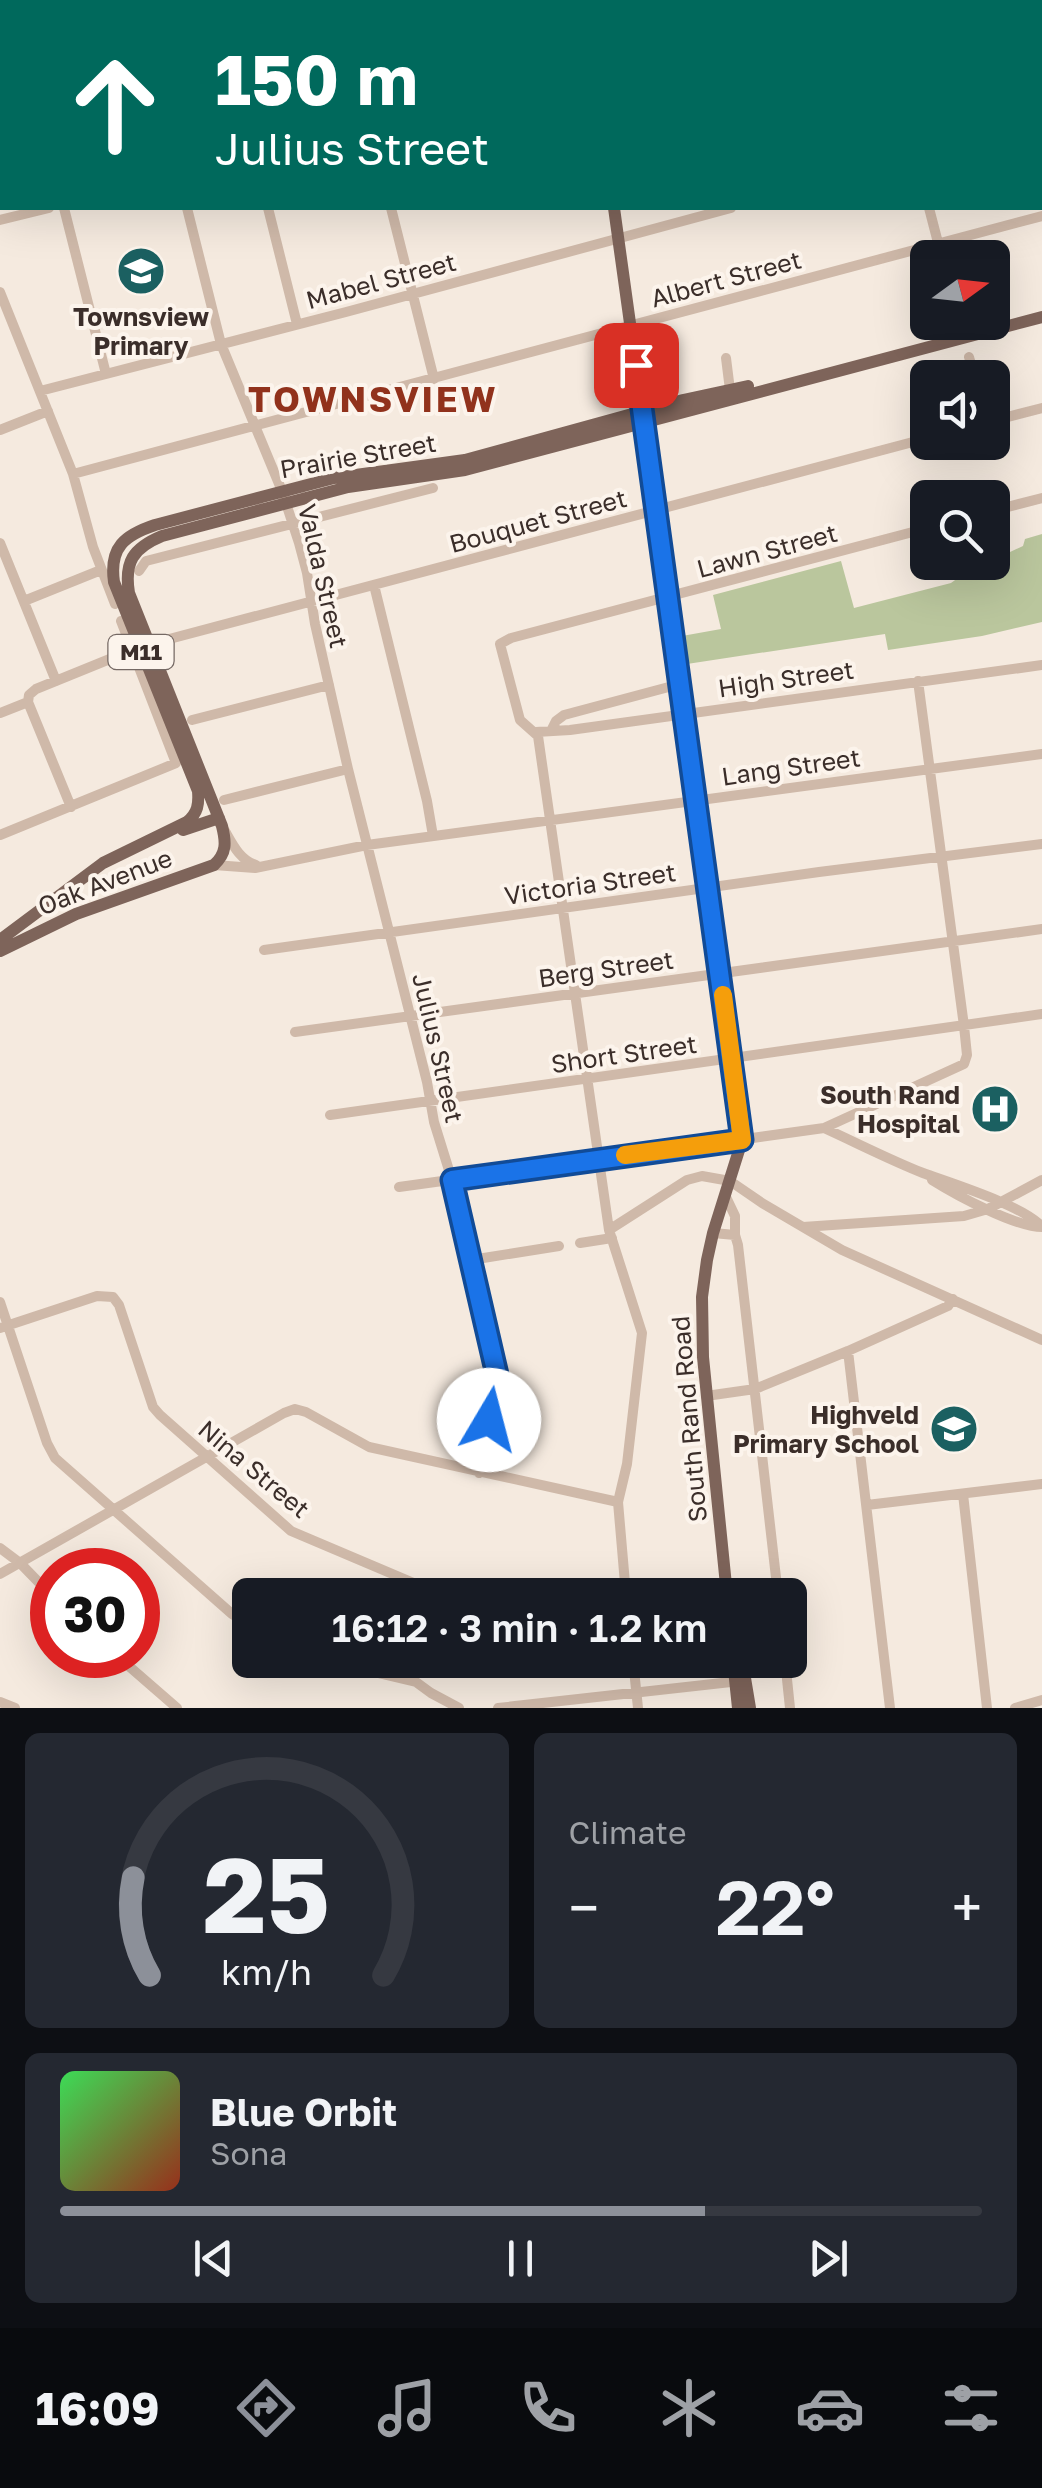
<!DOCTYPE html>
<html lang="en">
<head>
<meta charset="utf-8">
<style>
	:root { --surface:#171b24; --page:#242831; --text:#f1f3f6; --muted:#9ea1a6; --line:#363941; --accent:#8c9099 }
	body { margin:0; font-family:"Golos Text",sans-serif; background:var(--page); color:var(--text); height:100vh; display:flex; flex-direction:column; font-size:38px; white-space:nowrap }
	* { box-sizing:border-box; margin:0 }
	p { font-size:32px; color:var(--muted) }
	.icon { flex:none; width:55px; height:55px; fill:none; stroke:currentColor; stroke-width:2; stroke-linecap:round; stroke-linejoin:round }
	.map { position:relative; height:1708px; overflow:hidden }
	.drawer { display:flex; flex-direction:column; gap:25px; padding:25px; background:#0d0f14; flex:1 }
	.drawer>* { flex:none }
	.guide { position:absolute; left:0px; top:0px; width:1042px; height:210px; box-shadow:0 10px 40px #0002; background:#00695c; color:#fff; overflow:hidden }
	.needle { width:65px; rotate:75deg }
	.controls { position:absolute; left:910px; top:240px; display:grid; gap:20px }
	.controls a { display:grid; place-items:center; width:100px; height:100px; border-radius:15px; background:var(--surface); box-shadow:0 10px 40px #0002; font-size:50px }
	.speed { position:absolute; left:30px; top:1548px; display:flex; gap:20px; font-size:50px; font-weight:700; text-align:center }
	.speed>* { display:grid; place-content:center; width:130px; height:130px; border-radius:50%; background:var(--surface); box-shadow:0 10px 40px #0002; line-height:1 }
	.speed .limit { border:15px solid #d22; background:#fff; color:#111 }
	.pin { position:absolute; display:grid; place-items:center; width:85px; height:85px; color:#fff; margin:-42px; border-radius:20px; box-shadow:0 5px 15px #0006 }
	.me { position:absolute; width:110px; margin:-55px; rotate:8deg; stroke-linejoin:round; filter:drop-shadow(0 0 8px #0008) }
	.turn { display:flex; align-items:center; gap:35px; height:210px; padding:0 50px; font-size:45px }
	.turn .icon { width:130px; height:130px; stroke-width:2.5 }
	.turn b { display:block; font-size:70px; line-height:85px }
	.big { font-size:75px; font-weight:600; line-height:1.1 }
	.drawer .card { flex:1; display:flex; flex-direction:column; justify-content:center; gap:15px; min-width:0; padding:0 35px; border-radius:15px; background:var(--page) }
	.drawer .dial { align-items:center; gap:0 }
	.dial svg { height:260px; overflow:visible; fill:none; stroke:var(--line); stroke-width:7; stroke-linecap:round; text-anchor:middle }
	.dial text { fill:var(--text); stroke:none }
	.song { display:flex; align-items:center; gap:30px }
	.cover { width:120px; height:120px; border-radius:15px; background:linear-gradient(135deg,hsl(130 70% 55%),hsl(10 70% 35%)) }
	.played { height:10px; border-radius:5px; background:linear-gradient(90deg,var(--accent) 70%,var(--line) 70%) }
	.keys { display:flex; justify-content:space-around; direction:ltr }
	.heat { display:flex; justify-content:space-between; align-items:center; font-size:55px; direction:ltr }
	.drawer .tiles { flex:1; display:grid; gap:25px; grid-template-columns:1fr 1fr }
	.card:last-child { grid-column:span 2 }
	.trip { position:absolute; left:232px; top:1578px; width:575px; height:100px; border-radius:15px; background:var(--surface); box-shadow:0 10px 40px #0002; font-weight:600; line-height:100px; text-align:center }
	.tab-bar { display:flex; height:160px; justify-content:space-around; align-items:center; background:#090b0e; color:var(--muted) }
	.tab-bar .icon { width:70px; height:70px }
	.tab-bar .current { color:var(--accent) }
	.tab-bar b { font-size:45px; color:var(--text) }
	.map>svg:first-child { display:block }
</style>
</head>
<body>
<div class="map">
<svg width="1042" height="1708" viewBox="0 0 1042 1708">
	<rect width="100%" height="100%" fill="#f5eadf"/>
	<!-- green -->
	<path fill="#bac69d" d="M 1042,534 L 1042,622 L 982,636 L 888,650 L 885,634 L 687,664 L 682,636 L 721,629 L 713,595 L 841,561 L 854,608 L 951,583 L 962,575 L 992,562 L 993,560 L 1023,546 L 1025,539 Z"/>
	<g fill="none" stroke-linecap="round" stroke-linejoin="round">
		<!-- minor -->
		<path stroke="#cfb9a9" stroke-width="10" d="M 143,0 L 144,2
			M 225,0 L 226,2
			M 339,0 L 340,2
			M 874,0 L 874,2
			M 1030,0 L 1031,2
			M 489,2 L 498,0
			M 808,2 L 817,0
			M 1040,36 L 1042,43
			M 0,38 L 2,40
			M 1040,125 L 1042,124
			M 0,133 L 2,132
			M 64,208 L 106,374
			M 187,208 L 221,344 L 282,491 L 299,543 L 307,573 L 315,624 L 348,769 L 427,1082 L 434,1122 L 452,1180 L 497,1379 L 479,1473
			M 268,208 L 297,324
			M 391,208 L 434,379
			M 929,208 L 942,258
			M 0,220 L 49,208
			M 0,292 L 73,474 L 93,547 L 115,604
			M 969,357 L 975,378
			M 726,358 L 730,390
			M 40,391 L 346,312 L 731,208
			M 992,421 L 1042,408
			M 0,430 L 48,411
			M 73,474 L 1042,216
			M 992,511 L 1042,498
			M 0,543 L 56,681
			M 139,571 L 146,561 L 433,488
			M 374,585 L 427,801 L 433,836
			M 24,601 L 101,570
			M 158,642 L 928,438
			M 28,702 L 71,807
			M 0,713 L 28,702 L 29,695 L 36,689 L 132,650
			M 192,720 L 329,685
			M 552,729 L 556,721 L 564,715 L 680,684
			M 536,732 L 570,730 L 1042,665
			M 224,800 L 348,769
			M 225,831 C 233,845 240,860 256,865
			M 0,835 L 176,763 L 121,621
			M 214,865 L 255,868 L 367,845 L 1042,754
			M 264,950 L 819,872 L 1042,844
			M 295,1032 L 1042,929
			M 330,1115 L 1042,1014
			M 824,1128 C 857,1143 890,1160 923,1173 C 950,1183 1025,1206 1042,1227
			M 932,1180 C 956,1195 1015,1227 1042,1227
			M 399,1187 L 824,1128 L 964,1064 L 967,1055 L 964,1026 L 918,681
			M 725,1195 L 735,1216 L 735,1235
			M 803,1227 L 964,1216 L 988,1209 L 1042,1180
			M 609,1230 L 687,1180 L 702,1176 L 730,1181 L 762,1203 L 842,1250 L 1042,1340
			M 713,1233 L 735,1235 L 738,1245 L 778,1595
			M 580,1243 L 612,1238
			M 471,1260 L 559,1246
			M 0,1302 L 47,1443 L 55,1458 L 232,1614 L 250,1625
			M 0,1328 L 97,1296 L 113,1297 L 119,1305 L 153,1407 L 160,1415 L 291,1531 L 442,1595
			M 848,1351 L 890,1708
			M 706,1396 L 755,1389 L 848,1351 L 948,1306 L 953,1299
			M 963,1494 L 987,1708
			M 867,1505 L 1042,1484
			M 0,1548 L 20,1563 L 52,1596
			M 0,1574 L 284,1413 L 295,1409 L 306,1412 L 369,1447 L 618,1502
			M 581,1595 L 626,1590
			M 626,1595 L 618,1502 L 627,1464 L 642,1333 L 609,1230 L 538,736 L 520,720 L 500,644 L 511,638 L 928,528
			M 116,1655 L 177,1708
			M 334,1660 L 361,1669 L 416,1682 L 431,1693 L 459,1708
			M 633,1660 L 638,1708
			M 785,1660 L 790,1708
			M 0,1702 L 15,1708
			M 498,1708 L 740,1681
			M 1015,1708 L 1042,1700"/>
		<!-- major -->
		<path stroke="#7e645a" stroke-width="12" d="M 585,0 L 585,2
			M 614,208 L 742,1130 L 740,1147 L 713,1233 L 707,1260 L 702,1297 L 703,1357 L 727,1595
			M 183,830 L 219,818
			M 0,940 L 103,863 L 187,822 C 198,813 199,804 198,791 L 114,582 C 109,547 125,535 155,525 L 334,478 L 465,460 L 683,400 L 748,386
			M 0,951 L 76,914 L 214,865 C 227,853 226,842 222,826 L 129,593 C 124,562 133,548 162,536 L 348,487 L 465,470 L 1042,317
			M 733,1660 L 738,1708
			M 742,1660 L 750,1708"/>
	</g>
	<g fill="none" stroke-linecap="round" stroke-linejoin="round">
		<!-- route casing -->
		<g stroke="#114b97" stroke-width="25">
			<path id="route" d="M 489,1420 L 498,1379 L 452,1180 L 742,1140 L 636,365"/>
		</g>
		<!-- route -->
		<use href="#route" stroke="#1a73e8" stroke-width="18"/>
		<!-- slow -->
		<path stroke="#f59e0b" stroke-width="18" d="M 625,1155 L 742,1140 L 723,995"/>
	</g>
	<!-- icons -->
	<defs>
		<g id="school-disc" transform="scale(2.5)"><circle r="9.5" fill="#1b6061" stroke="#fcf4ec"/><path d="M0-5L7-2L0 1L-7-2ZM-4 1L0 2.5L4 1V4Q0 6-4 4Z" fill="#fff"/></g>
		<g id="hospital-disc" transform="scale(2.5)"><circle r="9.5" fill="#1b6061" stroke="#fcf4ec"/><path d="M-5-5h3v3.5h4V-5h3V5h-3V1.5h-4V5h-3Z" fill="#fff"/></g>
	</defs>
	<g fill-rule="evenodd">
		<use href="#school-disc" x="141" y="271"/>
		<use href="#hospital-disc" x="995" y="1109"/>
		<use href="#school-disc" x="954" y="1429"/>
	</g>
	<g text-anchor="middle" stroke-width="8" stroke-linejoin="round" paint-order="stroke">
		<!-- shield labels -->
		<rect fill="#fcf4ec" stroke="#756964" stroke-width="2.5" x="108.5" y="635" width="65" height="34" rx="8"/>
		<g font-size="22" font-weight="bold" fill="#3b2e2a">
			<text x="141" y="660">M11</text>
		</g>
		<!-- street labels -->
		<g font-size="25" fill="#3b2e2a" stroke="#fcf4ec">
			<text transform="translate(726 279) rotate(-15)" y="9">Albert Street</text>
			<text transform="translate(381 281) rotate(-15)" y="9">Mabel Street</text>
			<text transform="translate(358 456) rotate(-10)" y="9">Prairie Street</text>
			<text transform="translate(538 521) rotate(-15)" y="9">Bouquet Street</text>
			<text transform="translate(767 551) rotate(-15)" y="9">Lawn Street</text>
			<text transform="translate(323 576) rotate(77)" y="9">Valda Street</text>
			<text transform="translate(786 679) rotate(-8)" y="9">High Street</text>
			<text transform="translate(791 767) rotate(-8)" y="9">Lang Street</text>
			<text transform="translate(105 882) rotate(-21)" y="9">Oak Avenue</text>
			<text transform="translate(590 884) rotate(-8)" y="9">Victoria Street</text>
			<text transform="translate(606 969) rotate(-8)" y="9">Berg Street</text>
			<text transform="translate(438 1048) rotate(77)" y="9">Julius Street</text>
			<text transform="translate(624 1054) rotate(-8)" y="9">Short Street</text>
			<text transform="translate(689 1419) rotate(-95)" y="9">South Rand Road</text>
			<text transform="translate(254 1469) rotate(40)" y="9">Nina Street</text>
		</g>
		<!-- poi labels -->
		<g font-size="25" font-weight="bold" fill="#3b2e2a" stroke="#fcf4ec" text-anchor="end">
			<text x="141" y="326" text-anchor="middle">Townsview<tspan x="141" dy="29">Primary</tspan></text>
			<text x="960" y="1104">South Rand<tspan x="960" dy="29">Hospital</tspan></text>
			<text x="919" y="1424">Highveld<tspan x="919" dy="29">Primary School</tspan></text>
		</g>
		<!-- district labels -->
		<g font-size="35" font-weight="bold" letter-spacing="2.5" fill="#91321c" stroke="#fcf4ec">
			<text x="373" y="412">TOWNSVIEW</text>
		</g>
	</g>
</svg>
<div class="controls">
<a><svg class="needle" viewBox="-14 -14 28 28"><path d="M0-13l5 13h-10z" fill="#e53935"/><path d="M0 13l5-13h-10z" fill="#9ea1a6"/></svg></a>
<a><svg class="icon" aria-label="sound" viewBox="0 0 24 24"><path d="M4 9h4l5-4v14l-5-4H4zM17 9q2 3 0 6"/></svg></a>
<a><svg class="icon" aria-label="search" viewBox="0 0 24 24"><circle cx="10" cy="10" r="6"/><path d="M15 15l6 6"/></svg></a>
</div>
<div class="speed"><div class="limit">30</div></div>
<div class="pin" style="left:636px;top:365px;background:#d93025"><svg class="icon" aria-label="arrive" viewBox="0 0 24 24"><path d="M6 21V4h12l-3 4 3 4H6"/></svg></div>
<svg class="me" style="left:489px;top:1420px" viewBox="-20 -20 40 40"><circle r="19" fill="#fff"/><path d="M0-13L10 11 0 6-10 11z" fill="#1a73e8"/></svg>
<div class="trip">16:12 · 3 min · 1.2 km</div>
<div class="guide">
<div class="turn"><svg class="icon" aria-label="ahead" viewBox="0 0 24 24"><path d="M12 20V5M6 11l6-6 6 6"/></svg><div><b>150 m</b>Julius Street</div></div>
</div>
</div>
<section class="drawer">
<div class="tiles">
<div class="card dial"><svg viewBox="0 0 100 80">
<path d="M14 69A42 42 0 1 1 86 69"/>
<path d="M14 69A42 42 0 0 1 9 39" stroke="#8c9099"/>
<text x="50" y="56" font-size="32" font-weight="700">25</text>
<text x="50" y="72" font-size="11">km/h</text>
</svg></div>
<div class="card"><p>Climate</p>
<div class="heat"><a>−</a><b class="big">22°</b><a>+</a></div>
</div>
<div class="card">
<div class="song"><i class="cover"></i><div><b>Blue Orbit</b><p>Sona</p></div></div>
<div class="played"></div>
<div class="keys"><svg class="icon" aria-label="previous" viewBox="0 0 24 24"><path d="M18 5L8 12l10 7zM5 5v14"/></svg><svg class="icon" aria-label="pause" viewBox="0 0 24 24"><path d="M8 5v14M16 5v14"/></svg><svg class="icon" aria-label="next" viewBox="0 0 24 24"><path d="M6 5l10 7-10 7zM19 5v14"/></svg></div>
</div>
</div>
</section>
<nav class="tab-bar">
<b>16:09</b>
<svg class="icon current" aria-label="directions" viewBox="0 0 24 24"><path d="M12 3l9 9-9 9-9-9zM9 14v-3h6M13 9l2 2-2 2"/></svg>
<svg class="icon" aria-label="music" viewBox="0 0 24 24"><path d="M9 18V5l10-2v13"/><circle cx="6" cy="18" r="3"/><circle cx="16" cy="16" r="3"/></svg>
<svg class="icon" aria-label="phone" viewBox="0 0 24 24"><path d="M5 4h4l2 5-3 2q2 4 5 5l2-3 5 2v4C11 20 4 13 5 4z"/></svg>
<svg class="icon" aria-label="climate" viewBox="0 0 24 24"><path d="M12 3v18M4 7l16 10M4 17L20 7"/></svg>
<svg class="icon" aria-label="car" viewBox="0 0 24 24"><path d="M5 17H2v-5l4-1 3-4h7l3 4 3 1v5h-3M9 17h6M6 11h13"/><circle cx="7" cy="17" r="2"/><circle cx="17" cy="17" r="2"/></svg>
<svg class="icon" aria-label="filters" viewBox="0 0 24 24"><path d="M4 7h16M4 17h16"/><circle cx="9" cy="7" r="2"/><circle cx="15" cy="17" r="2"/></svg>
</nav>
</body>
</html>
